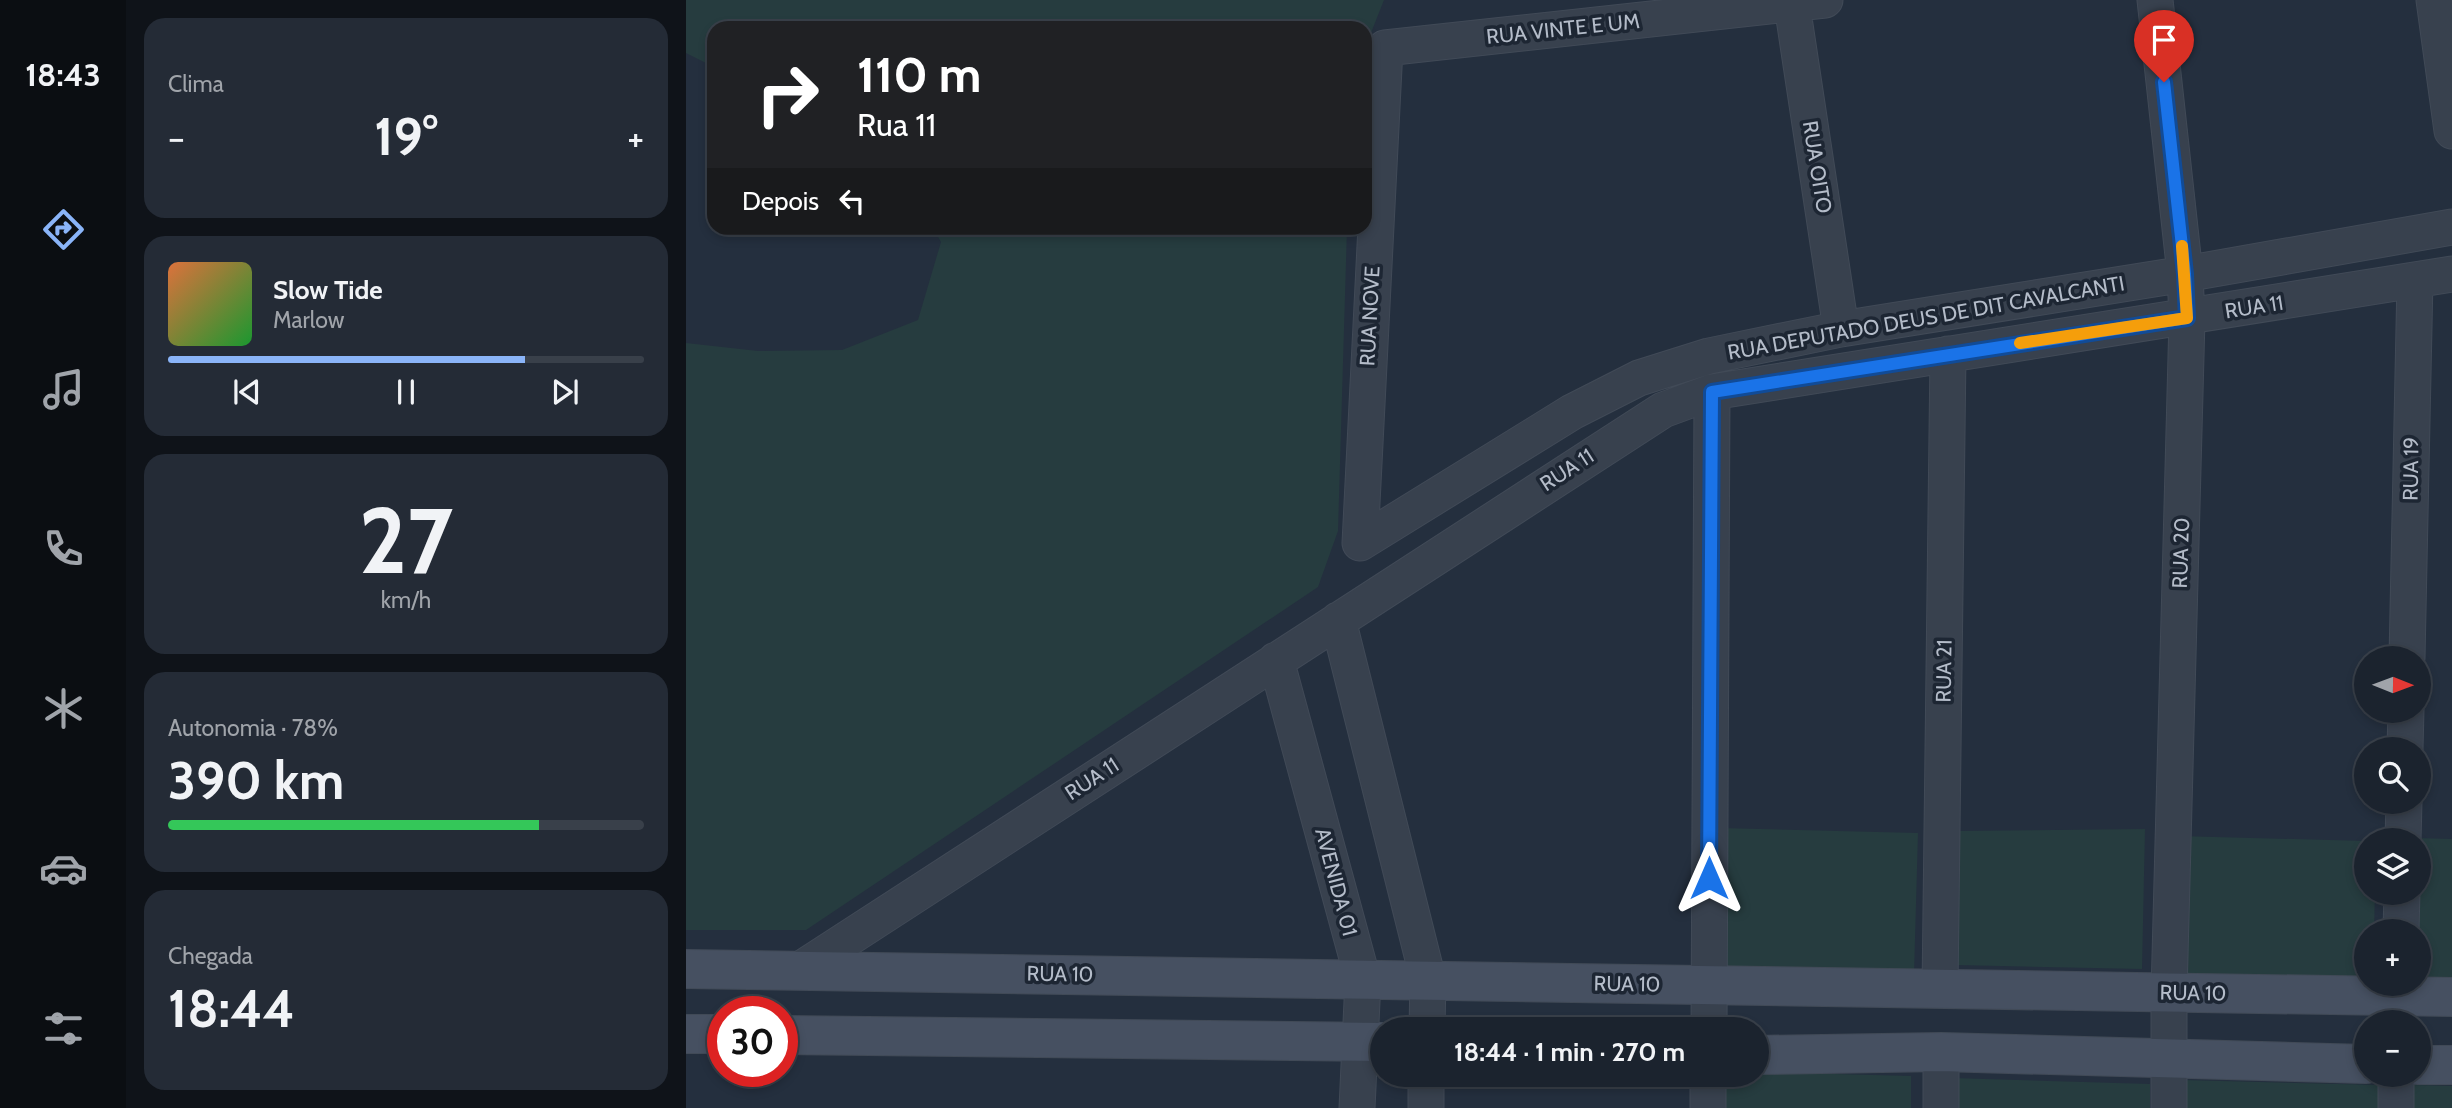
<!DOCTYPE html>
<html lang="pt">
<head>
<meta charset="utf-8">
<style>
	:root { --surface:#1b232e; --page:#242b36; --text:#f1f3f6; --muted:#a0a4aa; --line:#39404a; --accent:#8ab4f8 }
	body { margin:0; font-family:Cabin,sans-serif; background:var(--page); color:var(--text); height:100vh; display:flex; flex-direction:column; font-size:26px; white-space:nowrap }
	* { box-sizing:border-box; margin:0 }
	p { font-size:23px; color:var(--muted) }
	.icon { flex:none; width:38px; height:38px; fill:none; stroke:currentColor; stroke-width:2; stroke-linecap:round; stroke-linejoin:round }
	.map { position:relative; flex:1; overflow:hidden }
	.details { display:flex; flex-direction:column; gap:18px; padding:18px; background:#0f1319; width:560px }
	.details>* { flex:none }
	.banner { position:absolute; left:21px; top:21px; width:665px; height:214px; border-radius:21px; box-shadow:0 4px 10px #0003,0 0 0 2px var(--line); background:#202124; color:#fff; overflow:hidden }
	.needle { width:46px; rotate:91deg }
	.buttons { position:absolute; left:1668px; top:646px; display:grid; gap:14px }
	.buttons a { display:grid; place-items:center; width:77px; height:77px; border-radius:50%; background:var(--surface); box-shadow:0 4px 10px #0003,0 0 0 2px var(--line); font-size:35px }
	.speed { position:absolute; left:21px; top:996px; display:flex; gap:14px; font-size:35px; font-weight:700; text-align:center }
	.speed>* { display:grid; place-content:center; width:91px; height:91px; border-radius:50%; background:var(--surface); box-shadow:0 4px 10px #0003,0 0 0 2px var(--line); line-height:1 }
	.speed .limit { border:10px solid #d22; background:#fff; color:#111 }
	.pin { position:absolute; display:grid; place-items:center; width:60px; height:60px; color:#fff; margin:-72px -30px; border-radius:50% 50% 50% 0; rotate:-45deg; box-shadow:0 0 7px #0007 }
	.pin .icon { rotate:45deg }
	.me { position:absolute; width:77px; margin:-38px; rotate:0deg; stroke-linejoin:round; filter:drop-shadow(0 0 5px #0008) }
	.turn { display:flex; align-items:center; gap:24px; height:147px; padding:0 35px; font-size:32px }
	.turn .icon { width:91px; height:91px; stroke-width:2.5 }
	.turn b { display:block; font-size:49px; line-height:60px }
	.then { display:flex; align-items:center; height:66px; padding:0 35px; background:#0003; gap:14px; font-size:26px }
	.big { font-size:52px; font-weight:700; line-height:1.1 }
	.details .widget { flex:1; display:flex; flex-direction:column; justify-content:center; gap:10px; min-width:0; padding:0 24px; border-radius:21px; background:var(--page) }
	.details .dial { align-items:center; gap:0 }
	.dial b { font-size:91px; line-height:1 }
	.song { display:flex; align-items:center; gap:21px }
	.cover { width:84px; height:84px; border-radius:10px; background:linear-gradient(135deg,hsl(20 70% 55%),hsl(130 70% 35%)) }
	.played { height:7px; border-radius:4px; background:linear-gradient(90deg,var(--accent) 75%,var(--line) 75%) }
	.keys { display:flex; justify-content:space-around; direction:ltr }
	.heat { display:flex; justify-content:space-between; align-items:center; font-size:38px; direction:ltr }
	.charge { height:10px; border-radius:5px; background:linear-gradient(90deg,#34c759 78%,var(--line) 0) }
	.trip { position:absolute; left:684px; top:1017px; width:399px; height:70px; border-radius:35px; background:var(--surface); box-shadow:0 4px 10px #0003,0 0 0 2px var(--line); font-weight:700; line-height:70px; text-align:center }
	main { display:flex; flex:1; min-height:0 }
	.menu { display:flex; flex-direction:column; width:126px; justify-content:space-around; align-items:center; background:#0b0e12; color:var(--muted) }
	.menu .icon { width:49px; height:49px }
	.menu .on { color:var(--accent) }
	.menu b { font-size:32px; color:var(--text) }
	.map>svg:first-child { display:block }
</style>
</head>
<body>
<main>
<nav class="menu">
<b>18:43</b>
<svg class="icon on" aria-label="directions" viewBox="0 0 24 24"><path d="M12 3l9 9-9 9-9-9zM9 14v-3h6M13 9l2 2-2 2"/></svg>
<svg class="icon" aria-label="music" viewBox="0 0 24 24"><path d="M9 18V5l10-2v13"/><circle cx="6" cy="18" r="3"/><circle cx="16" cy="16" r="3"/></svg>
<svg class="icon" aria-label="phone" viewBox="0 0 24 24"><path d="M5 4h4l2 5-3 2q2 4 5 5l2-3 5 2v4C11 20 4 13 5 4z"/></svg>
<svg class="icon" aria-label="climate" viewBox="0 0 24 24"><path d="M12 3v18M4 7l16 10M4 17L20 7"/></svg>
<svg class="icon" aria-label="car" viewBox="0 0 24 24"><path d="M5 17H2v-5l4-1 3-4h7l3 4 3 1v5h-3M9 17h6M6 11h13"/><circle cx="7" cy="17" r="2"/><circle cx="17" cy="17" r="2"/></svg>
<svg class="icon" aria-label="filters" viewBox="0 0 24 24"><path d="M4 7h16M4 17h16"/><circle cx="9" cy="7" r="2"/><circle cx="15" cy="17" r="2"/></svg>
</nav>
<section class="details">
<div class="widget"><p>Clima</p>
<div class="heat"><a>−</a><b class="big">19°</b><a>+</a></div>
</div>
<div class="widget">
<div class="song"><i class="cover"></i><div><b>Slow Tide</b><p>Marlow</p></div></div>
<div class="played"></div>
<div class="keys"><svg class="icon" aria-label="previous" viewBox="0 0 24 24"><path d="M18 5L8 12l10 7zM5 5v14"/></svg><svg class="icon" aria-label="pause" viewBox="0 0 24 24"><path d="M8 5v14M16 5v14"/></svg><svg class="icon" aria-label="next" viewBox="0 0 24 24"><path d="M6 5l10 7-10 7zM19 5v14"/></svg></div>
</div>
<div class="widget dial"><b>27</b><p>km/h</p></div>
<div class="widget"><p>Autonomia · 78%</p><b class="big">390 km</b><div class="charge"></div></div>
<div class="widget"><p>Chegada</p><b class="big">18:44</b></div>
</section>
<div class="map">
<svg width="1766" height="1108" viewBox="0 0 1766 1108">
	<rect width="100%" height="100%" fill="#242f3e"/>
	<!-- green -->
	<path fill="#263c3f" d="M 0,0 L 698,0 L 679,48 L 679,28 L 28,28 L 28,67 L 0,53 Z
		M 247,228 L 661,228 L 652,531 L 632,587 L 120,930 L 0,930 L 0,343 L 72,351 L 156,350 L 232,320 L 255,242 Z
		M 1034,828 L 1232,833 L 1228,974 L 1030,968 Z
		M 1459,829 L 1456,969 L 1270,965 L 1272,831 Z
		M 1492,836 L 1680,841 L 1680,892 L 1689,893 L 1688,931 L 1680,931 L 1680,981 L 1488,976 Z
		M 1728,838 L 1766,839 L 1766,979 L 1733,978 L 1732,840 Z
		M 1071,1072 L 1225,1076 L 1225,1108 L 1026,1108 L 1027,1075 L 1071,1074 Z
		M 1266,1078 L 1464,1084 L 1464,1108 L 1266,1108 Z
		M 1496,1080 L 1694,1085 L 1693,1108 L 1495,1108 Z
		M 1727,1085 L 1766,1086 L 1766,1108 L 1727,1108 Z"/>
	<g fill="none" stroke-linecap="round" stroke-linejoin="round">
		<!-- street casing -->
		<g stroke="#414a57" stroke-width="37">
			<path id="street" d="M 1469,0 L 1499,274 L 1501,319 L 1483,993 L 1483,1108
				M 1748,0 L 1766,131
				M 1106,5 L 1155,329
				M 674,543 L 886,412 L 953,378 L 1023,356 L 1155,329 L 1499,274 L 1766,227
				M 674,543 L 699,48 L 1139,0
				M 652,620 L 742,979 L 741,1029
				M 1721,658 L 1729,280
				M 590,660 L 677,980 L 671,1108
				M 1719,749 L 1720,710
				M 1717,840 L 1718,802
				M 1715,931 L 1716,892
				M 115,969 L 977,410 L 1026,392 L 1766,274
				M 1254,989 L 1262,354
				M 1023,1029 L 1026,392
				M 740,1108 L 740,1074
				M 1022,1108 L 1022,1074
				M 1255,1108 L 1255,1052
				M 1710,1108 L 1710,1074"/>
		</g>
		<!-- secondary casing -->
		<g stroke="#414a57" stroke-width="40">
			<path id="secondary" d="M 0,969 L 1766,997
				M 0,1034 L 37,1034
				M 96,1035 L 696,1042
				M 1071,1055 L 1255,1052 L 1680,1064
				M 1732,1065 L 1766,1065"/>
		</g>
		<!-- street -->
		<use href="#street" stroke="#38414e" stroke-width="35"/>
		<!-- secondary -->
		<use href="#secondary" stroke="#465061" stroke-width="38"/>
	</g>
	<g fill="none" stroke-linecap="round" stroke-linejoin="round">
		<!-- route casing -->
		<g stroke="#114b97" stroke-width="18">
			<path id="route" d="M 1023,878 L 1026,392 L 1501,318 L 1499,274 L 1478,82"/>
		</g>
		<!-- route -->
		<use href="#route" stroke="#1a73e8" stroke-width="12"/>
		<!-- slow -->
		<path stroke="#f59e0b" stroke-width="12" d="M 1334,343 L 1501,318 L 1496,246"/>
	</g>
	<g text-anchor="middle" stroke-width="7" stroke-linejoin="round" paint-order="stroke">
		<!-- street labels -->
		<g font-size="21" fill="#b4bcc9" stroke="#1d2633">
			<text transform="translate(877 29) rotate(-6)" y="7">RUA VINTE E UM</text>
			<text transform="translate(1131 167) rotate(81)" y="7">RUA OITO</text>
			<text transform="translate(1568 307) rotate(-9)" y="7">RUA 11</text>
			<text transform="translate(684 316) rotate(-87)" y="7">RUA NOVE</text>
			<text transform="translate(1240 318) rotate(-10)" y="7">RUA DEPUTADO DEUS DE DIT CAVALCANTI</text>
			<text transform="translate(1725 469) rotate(-89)" y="7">RUA 19</text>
			<text transform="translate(881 470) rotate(-33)" y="7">RUA 11</text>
			<text transform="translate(1495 553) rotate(-88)" y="7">RUA 20</text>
			<text transform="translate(1258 671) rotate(-89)" y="7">RUA 21</text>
			<text transform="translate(406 779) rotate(-33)" y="7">RUA 11</text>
			<text transform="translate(650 882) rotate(75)" y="7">AVENIDA 01</text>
			<text transform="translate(374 974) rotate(1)" y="7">RUA 10</text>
			<text transform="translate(941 984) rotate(1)" y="7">RUA 10</text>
			<text transform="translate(1507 993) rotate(1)" y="7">RUA 10</text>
		</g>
	</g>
</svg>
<div class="buttons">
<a><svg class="needle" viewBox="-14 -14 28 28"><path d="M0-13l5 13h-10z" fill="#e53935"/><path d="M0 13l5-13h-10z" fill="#a0a4aa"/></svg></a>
<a><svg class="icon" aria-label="search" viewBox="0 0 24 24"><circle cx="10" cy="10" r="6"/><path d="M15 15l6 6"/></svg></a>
<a><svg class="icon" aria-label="layers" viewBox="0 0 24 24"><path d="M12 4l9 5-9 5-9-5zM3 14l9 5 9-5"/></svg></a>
<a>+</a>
<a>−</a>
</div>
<div class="speed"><div class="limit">30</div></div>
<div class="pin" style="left:1478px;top:82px;background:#d93025"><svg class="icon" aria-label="arrive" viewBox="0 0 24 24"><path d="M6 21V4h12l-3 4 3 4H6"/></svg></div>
<svg class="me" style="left:1023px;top:878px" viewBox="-20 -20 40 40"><path d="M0-17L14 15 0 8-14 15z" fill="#1a73e8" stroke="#fff" stroke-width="4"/></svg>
<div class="trip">18:44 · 1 min · 270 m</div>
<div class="banner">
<div class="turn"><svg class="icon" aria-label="right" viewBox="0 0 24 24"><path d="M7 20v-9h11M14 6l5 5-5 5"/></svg><div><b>110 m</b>Rua 11</div></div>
<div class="then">Depois<svg class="icon" aria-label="left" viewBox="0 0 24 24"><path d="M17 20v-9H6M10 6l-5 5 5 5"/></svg></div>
</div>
</div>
</main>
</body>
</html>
